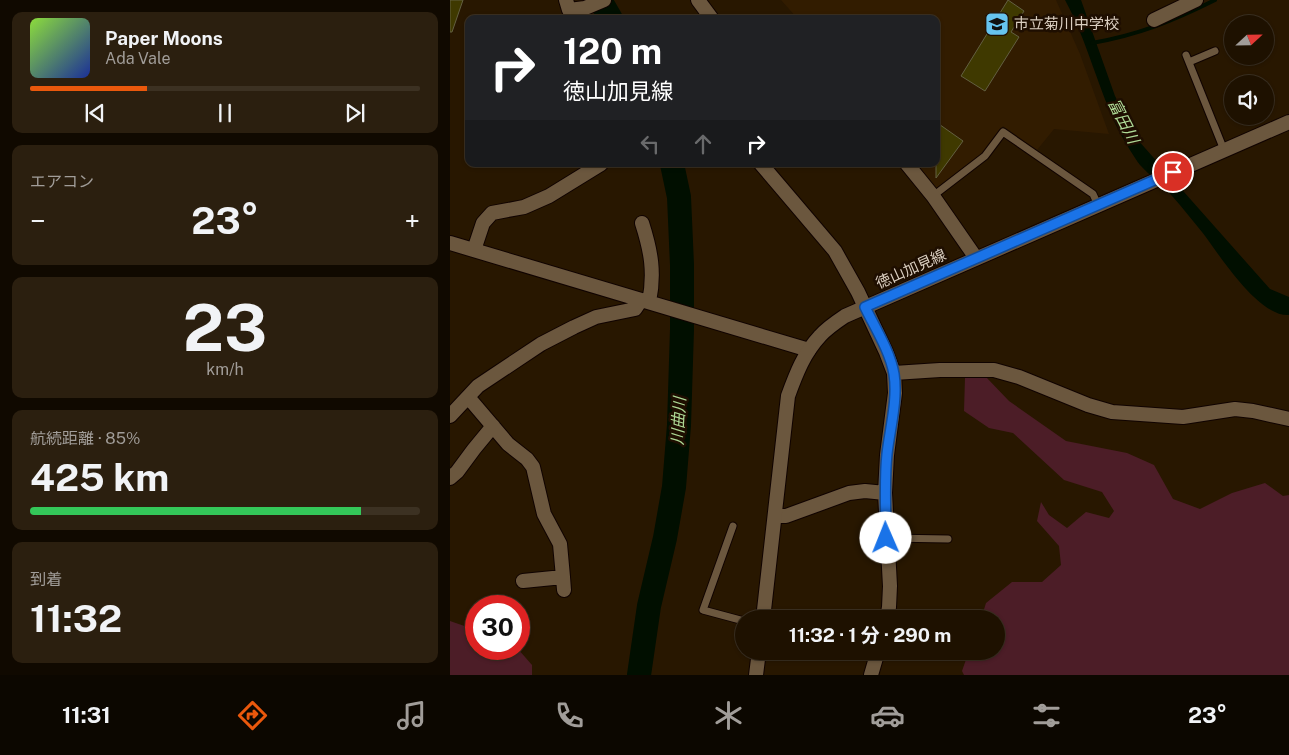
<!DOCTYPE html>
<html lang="ja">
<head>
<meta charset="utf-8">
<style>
	:root { --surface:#1e1100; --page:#2b1f0f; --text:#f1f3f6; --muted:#a19d99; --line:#3c3122; --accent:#ea580c }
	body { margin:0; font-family:"Public Sans","Noto Sans JP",sans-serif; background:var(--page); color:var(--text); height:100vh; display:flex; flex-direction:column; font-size:19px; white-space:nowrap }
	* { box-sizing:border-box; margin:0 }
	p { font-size:16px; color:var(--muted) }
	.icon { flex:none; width:28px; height:28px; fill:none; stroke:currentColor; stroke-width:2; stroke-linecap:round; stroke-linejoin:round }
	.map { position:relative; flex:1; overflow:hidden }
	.panel { display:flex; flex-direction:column; gap:12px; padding:12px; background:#100900; width:450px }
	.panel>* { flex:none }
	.banner { position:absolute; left:15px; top:15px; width:475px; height:152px; border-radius:10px; box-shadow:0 1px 4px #0004,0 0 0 1px var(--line); background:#202124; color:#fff; overflow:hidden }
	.needle { width:32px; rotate:68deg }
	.buttons { position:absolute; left:774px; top:15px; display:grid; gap:10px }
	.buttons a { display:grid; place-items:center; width:50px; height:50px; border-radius:50%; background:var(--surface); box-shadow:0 1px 4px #0004,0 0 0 1px var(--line); font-size:25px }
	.speed { position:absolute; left:15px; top:595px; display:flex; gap:10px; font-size:25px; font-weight:700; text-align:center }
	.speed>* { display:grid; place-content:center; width:65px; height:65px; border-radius:50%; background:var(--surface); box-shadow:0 1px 4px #0004,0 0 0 1px var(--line); line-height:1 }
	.speed .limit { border:8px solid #d22; background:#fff; color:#111 }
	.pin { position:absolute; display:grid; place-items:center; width:42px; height:42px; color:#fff; margin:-21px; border:2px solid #fff; border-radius:50%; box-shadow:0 1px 5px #0007 }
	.me { position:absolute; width:55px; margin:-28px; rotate:359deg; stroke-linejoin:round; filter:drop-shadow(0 0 4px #0008) }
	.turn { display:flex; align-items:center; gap:18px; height:105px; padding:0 15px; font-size:22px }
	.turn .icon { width:65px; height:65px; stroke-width:2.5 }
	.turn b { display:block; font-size:35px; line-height:42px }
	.lanes { display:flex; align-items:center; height:48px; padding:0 15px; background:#0003; justify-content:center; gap:25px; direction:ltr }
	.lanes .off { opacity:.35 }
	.big { font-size:38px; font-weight:700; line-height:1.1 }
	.panel .tile { flex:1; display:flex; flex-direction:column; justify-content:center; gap:8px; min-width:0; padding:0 18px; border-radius:10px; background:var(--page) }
	.panel .dial { align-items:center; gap:0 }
	.dial b { font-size:65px; line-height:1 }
	.song { display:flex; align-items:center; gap:15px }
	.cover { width:60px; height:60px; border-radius:8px; background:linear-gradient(135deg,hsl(90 70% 55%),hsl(230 70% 35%)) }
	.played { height:5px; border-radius:2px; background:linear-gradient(90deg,var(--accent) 30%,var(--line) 30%) }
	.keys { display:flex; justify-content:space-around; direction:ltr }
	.heat { display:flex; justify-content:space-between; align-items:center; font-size:28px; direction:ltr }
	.charge { height:8px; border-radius:4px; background:linear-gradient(90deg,#34c759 85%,var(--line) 0) }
	.trip { position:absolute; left:285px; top:610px; width:270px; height:50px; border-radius:25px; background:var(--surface); box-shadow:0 1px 4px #0004,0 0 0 1px var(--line); font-weight:700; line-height:50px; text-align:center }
	.menu { display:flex; height:80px; justify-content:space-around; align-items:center; background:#0c0700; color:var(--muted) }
	.menu .icon { width:35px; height:35px }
	.menu .active { color:var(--accent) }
	.menu b { font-size:22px; color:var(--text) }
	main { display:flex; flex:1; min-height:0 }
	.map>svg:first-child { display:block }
</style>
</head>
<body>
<main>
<section class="panel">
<div class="tile">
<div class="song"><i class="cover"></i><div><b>Paper Moons</b><p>Ada Vale</p></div></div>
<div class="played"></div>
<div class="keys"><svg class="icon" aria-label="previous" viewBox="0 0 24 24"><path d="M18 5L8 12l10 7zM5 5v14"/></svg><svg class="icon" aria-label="pause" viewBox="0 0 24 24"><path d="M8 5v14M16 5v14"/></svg><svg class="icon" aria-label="next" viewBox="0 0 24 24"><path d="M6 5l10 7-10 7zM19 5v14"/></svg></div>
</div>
<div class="tile"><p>エアコン</p>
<div class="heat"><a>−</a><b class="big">23°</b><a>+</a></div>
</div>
<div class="tile dial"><b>23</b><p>km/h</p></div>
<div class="tile"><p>航続距離 · 85%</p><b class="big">425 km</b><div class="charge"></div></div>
<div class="tile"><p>到着</p><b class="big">11:32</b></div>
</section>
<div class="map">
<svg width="839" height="675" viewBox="0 0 839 675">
	<rect width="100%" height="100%" fill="#281700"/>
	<!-- built -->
	<path fill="#321c00" d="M 331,0 L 606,0 L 630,54 L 659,134 L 604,129 L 587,150 L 553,126 L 532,155 L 485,190 L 463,164 L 486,164 L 486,19 L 348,19 Z"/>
	<!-- green -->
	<path fill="#4c1d27" d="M 536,377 L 559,401 L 616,441 L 677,453 L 704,465 L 723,499 L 750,509 L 782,493 L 815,483 L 833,496 L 839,495 L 839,675 L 514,675 L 512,671 L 519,651 L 546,651 L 546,619 L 531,619 L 536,603 L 562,582 L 592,582 L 611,565 L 609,546 L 587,521 L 591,502 L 599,515 L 617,528 L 636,512 L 659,518 L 664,511 L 652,492 L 614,480 L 563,433 L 539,428 L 514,411 L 515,378 Z
		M 0,621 L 26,630 L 26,649 L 68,649 L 82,665 L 82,675 L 0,675 Z"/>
	<!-- water -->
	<path fill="#010f00" d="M 615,0 L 631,0 L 665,96 L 687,139 L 820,289 L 839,297 L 839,315 C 808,317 769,254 752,232 C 742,220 733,208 723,197 C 713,185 700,176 690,165 C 683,156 676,143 670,133 C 648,90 638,42 615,0 Z"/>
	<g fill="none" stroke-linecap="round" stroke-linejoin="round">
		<!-- stream -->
		<path stroke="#010f00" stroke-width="4" d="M 642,43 C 688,35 723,21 765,0"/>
		<!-- river -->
		<path stroke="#010f00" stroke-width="24" d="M 150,0 L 161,19
			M 189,675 L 199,606 L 215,538 L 224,487 L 229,425 L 232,329 L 232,265 L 229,197 L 222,164"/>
	</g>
	<!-- building -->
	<path fill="#3f3900" stroke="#636041" d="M 0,0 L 13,0 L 2,32 L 0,32 Z
		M 558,0 L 574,11 L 561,32 L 569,37 L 535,91 L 511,76 Z
		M 486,122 L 513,141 L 486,178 Z"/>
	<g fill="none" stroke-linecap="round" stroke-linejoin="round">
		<!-- service casing -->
		<g stroke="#100300" stroke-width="9">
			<path id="service" d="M 736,55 L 774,150
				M 739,62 L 765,51
				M 483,196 L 535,156 L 553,132 L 643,194 L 648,205
				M 283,526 L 253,610 L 294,621
				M 437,538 L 498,539"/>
		</g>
		<!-- minor casing -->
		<g stroke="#100300" stroke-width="16">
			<path id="minor" d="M 116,0 L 119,10 L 135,8 L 154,0
				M 248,0 L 262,19
				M 704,20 L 746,0
				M 311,164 L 385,251 L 408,292 L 436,352 L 444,373 L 445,393 L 437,455 L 435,493 L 440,586 L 439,607 L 437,619
				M 457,164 L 483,196 L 526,258
				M 192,223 C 201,251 205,273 199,302
				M 0,243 L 359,350
				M 24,250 L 33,223 L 42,213 L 74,207 L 99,196 L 151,164
				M 444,373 L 490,370 L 544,370 L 569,377 L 638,405 L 662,412 L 733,417 L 785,409 L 803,411 L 839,419
				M 18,397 L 58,444 L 77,459 L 83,467 L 94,514 L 110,544 L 113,577
				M 0,416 L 28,386 L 91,344 L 124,327 L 146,317 L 185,309 L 191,300
				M 0,478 L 7,472 L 24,449 L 43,426
				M 326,516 L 336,516 L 399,493 L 415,491 L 435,493
				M 73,581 L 113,577 L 114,590
				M 421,675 L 428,651"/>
		</g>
		<!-- tertiary casing -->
		<g stroke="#100300" stroke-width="16">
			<path id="tertiary" d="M 313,619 L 338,396 C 346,374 354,353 370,336 C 377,328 386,322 395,316 L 839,122
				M 306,675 L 309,651"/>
		</g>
		<!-- service -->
		<use href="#service" stroke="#6b573e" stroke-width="7"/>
		<!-- minor -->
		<use href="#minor" stroke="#6b573e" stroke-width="14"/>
		<!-- tertiary -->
		<use href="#tertiary" stroke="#6b573e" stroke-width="14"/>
	</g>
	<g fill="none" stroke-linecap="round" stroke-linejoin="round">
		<!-- route casing -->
		<g stroke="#114b97" stroke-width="12">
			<path id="route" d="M 436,538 C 436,510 434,482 437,454 C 440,428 448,400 444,374 C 440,351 425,328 415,307 L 723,172"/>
		</g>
		<!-- route -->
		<use href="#route" stroke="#1a73e8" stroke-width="9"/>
	</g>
	<!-- icons -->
	<defs>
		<g id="school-square" transform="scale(1.25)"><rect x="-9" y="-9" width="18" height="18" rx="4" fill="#66c4ef" stroke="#1e0e00"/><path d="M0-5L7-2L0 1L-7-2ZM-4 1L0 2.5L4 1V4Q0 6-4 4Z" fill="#111"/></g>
	</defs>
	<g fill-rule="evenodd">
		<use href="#school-square" x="547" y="24"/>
	</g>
	<g text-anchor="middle" stroke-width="5" stroke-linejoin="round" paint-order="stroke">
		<!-- poi labels -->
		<g font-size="15" fill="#dbcfc1" stroke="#1e0e00" text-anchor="start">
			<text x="564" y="29">市立菊川中学校</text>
		</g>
		<!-- street labels -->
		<g font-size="15" fill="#dbcfc1" stroke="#1e0e00">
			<text transform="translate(461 269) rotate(-24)" y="5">徳山加見線</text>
		</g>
		<!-- water labels -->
		<g font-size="16" font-style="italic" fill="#aeda96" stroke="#1e0e00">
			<text transform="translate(674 121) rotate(63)" y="6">富田川</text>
			<text transform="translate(228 421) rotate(-87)" y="6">川曲川</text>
		</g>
	</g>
</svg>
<div class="buttons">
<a><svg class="needle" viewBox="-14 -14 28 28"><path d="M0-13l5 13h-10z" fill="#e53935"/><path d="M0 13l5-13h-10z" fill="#a19d99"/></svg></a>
<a><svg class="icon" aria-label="sound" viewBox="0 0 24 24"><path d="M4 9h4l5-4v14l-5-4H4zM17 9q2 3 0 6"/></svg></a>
</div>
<div class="speed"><div class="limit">30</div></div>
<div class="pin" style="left:723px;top:172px;background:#d93025"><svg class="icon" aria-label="arrive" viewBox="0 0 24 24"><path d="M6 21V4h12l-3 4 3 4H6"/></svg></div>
<svg class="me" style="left:436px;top:538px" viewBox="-20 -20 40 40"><circle r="19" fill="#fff"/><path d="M0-13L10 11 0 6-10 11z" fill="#1a73e8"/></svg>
<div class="trip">11:32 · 1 分 · 290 m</div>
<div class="banner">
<div class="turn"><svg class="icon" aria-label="right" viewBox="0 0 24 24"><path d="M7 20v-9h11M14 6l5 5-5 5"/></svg><div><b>120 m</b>徳山加見線</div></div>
<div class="lanes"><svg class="icon off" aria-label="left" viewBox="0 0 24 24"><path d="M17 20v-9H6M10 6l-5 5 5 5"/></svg><svg class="icon off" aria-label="ahead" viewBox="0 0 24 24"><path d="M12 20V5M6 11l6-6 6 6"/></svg><svg class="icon" aria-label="right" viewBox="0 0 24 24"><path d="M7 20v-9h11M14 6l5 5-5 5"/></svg></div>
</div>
</div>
</main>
<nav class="menu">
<b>11:31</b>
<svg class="icon active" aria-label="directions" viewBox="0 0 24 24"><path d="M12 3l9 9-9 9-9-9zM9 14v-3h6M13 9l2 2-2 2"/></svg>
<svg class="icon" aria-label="music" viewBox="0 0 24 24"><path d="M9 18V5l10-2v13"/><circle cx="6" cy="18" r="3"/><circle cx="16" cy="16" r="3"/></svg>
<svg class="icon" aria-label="phone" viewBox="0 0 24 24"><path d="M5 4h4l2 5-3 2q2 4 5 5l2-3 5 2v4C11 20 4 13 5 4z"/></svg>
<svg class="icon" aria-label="climate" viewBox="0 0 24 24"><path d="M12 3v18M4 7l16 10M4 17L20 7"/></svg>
<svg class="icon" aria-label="car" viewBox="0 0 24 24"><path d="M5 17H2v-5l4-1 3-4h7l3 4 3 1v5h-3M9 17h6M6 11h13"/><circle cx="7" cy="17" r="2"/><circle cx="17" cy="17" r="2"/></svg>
<svg class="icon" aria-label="filters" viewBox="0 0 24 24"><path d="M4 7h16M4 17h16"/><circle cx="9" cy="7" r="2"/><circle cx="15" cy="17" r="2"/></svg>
<b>23°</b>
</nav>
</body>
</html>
